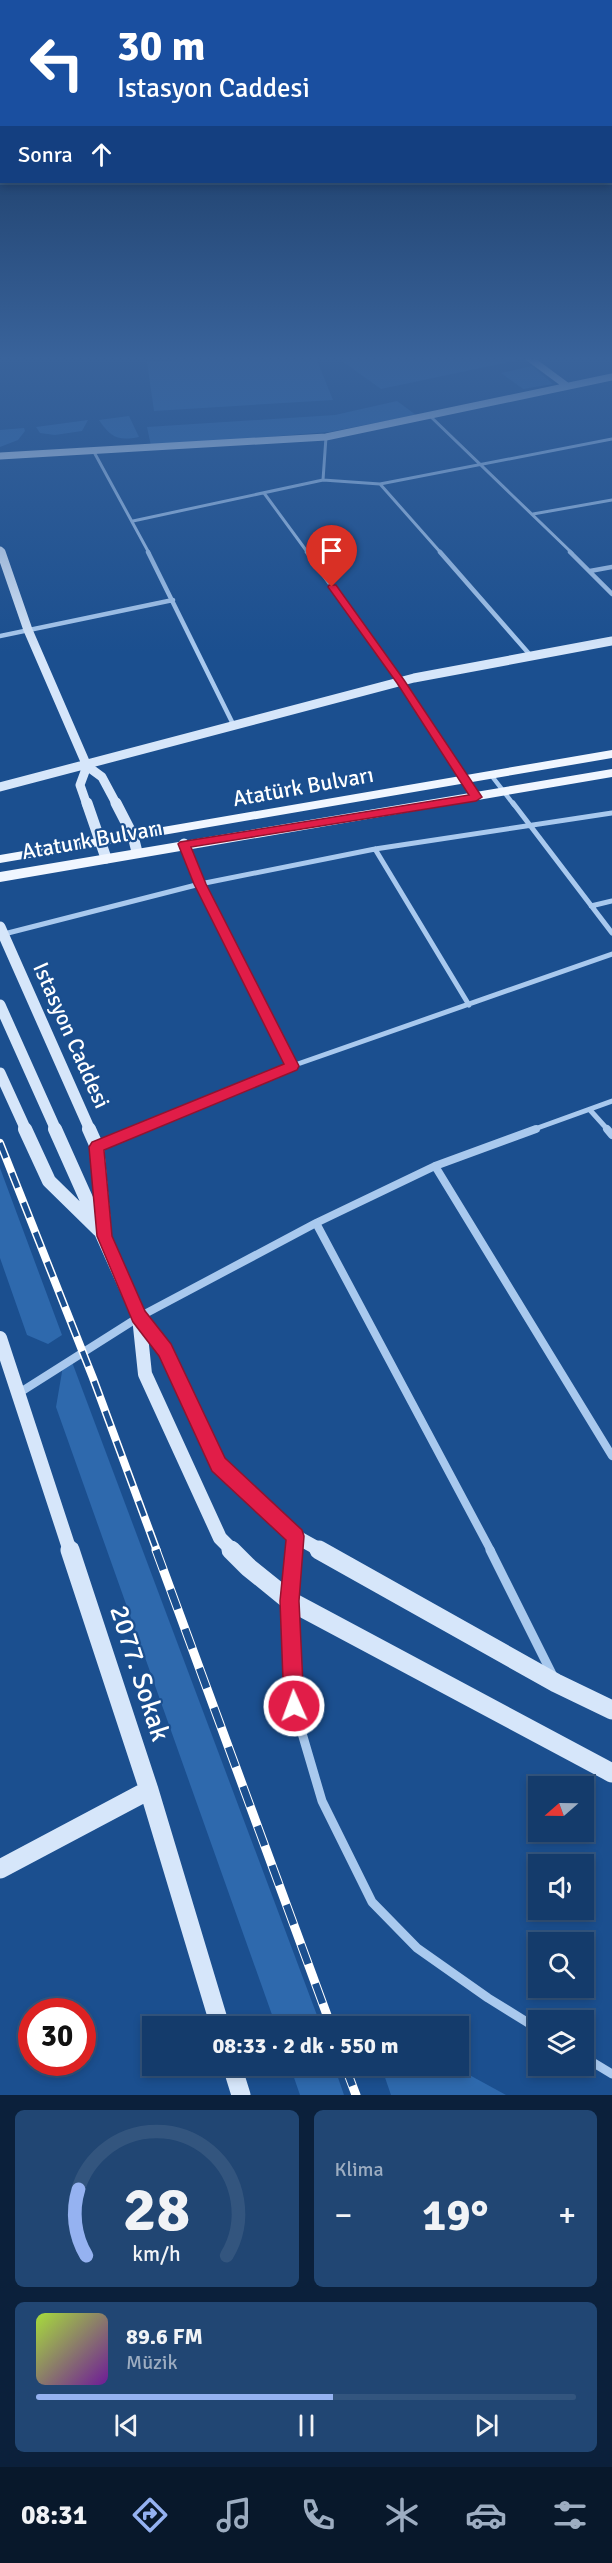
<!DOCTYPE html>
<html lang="tr">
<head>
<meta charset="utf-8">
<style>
	:root { --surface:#143b6b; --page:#214673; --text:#f1f3f6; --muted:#9dadc1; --line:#33557e; --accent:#95b2f1 }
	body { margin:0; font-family:Signika,sans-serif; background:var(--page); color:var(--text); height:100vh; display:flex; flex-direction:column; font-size:22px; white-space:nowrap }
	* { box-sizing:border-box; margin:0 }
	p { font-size:20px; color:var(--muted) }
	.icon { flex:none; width:33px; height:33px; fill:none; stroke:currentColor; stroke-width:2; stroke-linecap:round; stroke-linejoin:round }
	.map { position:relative; height:2095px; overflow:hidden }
	.details { display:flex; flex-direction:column; gap:15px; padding:15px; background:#0b203b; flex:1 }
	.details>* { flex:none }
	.guide { position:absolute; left:0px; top:0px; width:612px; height:183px; box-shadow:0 3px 9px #0003,0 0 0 2px var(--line); background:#1a4fa0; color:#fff; overflow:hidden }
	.needle { width:39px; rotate:250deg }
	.tools { position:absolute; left:528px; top:1776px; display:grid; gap:12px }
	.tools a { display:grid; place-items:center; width:66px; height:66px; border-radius:0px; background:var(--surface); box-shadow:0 3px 9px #0003,0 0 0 2px var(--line); font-size:30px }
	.speed { position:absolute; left:18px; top:1998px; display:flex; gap:12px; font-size:30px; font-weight:700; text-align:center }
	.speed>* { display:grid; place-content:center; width:78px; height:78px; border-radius:50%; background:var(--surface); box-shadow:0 3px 9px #0003,0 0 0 2px var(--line); line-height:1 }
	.speed .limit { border:9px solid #d22; background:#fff; color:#111 }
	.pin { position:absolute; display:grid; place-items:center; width:51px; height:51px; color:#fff; margin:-62px -26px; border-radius:50% 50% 50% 0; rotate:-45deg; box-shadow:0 0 6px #0007 }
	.pin .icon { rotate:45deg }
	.me { position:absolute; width:66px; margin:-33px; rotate:358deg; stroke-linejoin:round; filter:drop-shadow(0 0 4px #0008) }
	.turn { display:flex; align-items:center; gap:21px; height:126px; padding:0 18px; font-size:27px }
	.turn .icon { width:78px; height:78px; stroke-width:2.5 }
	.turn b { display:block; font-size:42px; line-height:51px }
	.then { display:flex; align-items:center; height:57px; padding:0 18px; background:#0003; gap:12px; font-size:22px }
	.big { font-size:45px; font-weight:700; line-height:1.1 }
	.details .tile { flex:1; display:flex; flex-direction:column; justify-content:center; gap:9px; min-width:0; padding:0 21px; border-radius:9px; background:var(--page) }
	.details .dial { align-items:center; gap:0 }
	.dial svg { height:156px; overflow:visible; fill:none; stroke:var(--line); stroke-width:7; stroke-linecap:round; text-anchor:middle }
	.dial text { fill:var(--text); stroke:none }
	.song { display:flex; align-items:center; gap:18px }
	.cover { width:72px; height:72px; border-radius:9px; background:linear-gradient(135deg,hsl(80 70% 55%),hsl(280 70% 35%)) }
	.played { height:6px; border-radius:3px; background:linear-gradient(90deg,var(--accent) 55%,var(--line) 55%) }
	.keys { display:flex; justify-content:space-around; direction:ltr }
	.heat { display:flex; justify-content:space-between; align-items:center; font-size:33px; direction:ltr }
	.details .tiles { flex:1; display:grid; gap:15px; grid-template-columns:1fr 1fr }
	.tile:last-child { grid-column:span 2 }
	.trip { position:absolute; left:142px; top:2016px; width:327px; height:60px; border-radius:0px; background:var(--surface); box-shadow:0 3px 9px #0003,0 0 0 2px var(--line); font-weight:700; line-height:60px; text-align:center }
	.menu { display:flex; height:96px; justify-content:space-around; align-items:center; background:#08182b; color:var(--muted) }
	.menu .icon { width:42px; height:42px }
	.menu .active { color:var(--accent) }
	.menu b { font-size:27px; color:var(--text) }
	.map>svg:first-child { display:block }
</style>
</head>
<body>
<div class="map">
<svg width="612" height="2095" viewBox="0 0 612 2095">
	<rect width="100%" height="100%" fill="#1b4f8f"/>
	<!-- green -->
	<path fill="#2e69ad" d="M 221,358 L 316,358 L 333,400 L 154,411 L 147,362 Z
		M 338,358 L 522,358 L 523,359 L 381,389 Z
		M 532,366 L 553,384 L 523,389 L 501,373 Z
		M 397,401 L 416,415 L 329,432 L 151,446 L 147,427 L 335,415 Z
		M 129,416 L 139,437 C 118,441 111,438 99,420 Z
		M 88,420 L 82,431 L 55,435 L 40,433 L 36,427 Z
		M 24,428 L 25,431 L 18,440 L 0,447 L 0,430 Z
		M 0,1168 L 62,1335 L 48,1344 L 27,1335 L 0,1258 Z
		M 72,1362 L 321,2026 L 276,2026 L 56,1407 L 63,1366 Z
		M 290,2066 L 334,2066 L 344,2095 L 300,2095 Z
		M 381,2066 L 453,2066 L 506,2095 L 391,2095 Z"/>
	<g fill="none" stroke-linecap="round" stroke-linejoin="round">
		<!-- street-far4 -->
		<path stroke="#a9c9ee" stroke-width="3" d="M 429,415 L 572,553
			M 94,452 L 149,553
			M 323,480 L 380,484 L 441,553
			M 380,484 L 612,439
			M 264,493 L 308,553
			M 533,514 L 612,500
			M 133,521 L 323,480 L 326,437"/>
		<!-- street-far3 -->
		<path stroke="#a9c9ee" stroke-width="4.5" d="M 148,552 L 234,726
			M 307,552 L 401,682 L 476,797
			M 440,552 L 531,656
			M 570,552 L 612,594
			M 590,571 L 612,567
			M 0,636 L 173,600
			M 491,775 L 514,805"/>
		<!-- street-far2 -->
		<path stroke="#a9c9ee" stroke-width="5" d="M 513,803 L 612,933
			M 375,849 L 469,1005
			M 200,884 L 292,1066
			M 591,906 L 612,901
			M 4,934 L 200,884 L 375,849 L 612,813
			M 590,1110 L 608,1130
			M 136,1130 L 292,1066 L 612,954
			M 532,1130 L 612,1101"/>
		<!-- street-far1 -->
		<path stroke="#a9c9ee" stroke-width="8" d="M 607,1129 L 612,1135
			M 98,1146 L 140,1129
			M 435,1166 L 612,1456
			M 316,1223 L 491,1551
			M 19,1393 L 139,1317 L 316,1223 L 435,1166 L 536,1129
			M 294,1551 L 295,1537"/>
		<!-- street -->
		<path stroke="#a9c9ee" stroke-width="9" d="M 490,1550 L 552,1674
			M 290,1596 L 294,1550
			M 290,1606 L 294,1706 L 322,1801 L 372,1902 L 417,1948 L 488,1998 L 538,2029
			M 584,2057 L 612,2074"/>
		<!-- secondary-far4 -->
		<path stroke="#d6e6fa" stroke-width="7" d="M 529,358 L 567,386
			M 0,456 L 326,437 L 612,377
			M 0,550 L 1,553"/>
		<!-- secondary-far3 -->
		<path stroke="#d6e6fa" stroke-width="9" d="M 1,552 L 28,630 L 87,766 L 102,777 L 117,805
			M 87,766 L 80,785 L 87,805
			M 0,787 L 414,678 L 612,641"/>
		<!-- secondary-far2 -->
		<path stroke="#d6e6fa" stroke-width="11" d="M 87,803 L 106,858
			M 116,803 L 133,836 L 137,852
			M 184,844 L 200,884
			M 0,927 L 90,1130
			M 0,1005 L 56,1130
			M 0,1073 L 26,1130"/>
		<!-- secondary-far1 -->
		<path stroke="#d6e6fa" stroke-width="14" d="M 25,1129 L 49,1181 L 99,1230
			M 55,1129 L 139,1317 L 145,1374 L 220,1538 L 233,1551
			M 89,1129 L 97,1147 L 104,1225
			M 139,1317 L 165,1350 L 219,1464 L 295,1536 L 322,1551
			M 0,1338 L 70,1551"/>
		<!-- secondary -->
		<path stroke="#d6e6fa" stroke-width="19" d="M 70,1550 L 149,1790 L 220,2026
			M 231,1550 L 248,1567 L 290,1601 L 612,1773
			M 319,1550 L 556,1683 L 612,1710
			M 0,1869 L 149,1790
			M 232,2066 L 241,2095"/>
		<!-- primary -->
		<path fill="#f0f6ff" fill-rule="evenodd" d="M 612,750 L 612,758 L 0,863 L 0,855 Z
			M 612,769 L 612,777 L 0,882 L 0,872 Z"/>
		<!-- rail-far1 casing -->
		<g stroke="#fff" stroke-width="8">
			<path id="rail-far1" d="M 0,1143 L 93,1378 L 157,1551"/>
		</g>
		<!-- rail casing -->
		<g stroke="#fff" stroke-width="9">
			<path id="rail" d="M 156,1550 L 331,2026
				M 345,2066 L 356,2095"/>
		</g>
		<!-- rail-far1 -->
		<use href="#rail-far1" stroke="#1b4f8f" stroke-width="5" stroke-dasharray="16" stroke-linecap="butt"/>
		<!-- rail -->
		<use href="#rail" stroke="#1b4f8f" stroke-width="7" stroke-dasharray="21" stroke-linecap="butt"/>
	</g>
	<!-- sky -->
	<linearGradient id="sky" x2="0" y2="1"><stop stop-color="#0f2b4f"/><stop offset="0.55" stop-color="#39639b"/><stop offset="1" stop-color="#39639b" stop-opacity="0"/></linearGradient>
	<rect width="612" height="652" fill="url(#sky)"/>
	<!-- route -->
	<path fill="#e11d48" stroke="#92132f" stroke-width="1.5" d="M 329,585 L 336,585 L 404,680 L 482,797 L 476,801 L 191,847 L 206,884 L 299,1066 L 297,1070 L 104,1150 L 112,1236 L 145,1311 L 171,1344 L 225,1458 L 302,1530 L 304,1536 L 299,1601 L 304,1706 L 301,1714 L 294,1717 L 287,1714 L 284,1706 L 280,1601 L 286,1540 L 212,1471 L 159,1356 L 133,1322 L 97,1236 L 89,1147 L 92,1142 L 284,1064 L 194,884 L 178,844 L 180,842 L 469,795 L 397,683 L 328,587 Z"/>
	<g text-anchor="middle" stroke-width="4.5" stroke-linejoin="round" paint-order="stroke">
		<!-- street labels -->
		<g font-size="22" fill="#fff" stroke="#1b4f8f">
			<text transform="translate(303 786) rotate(-10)" y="8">Atatürk Bulvarı</text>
			<text transform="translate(92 839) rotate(-10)" y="8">Ataturk Bulvarı</text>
			<text transform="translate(72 1035) rotate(66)" y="8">Istasyon Caddesi</text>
		</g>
		<!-- near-street labels -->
		<g font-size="27" fill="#fff" stroke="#1b4f8f">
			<text transform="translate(140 1673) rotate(72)" y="9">2077. Sokak</text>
		</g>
	</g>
</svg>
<div class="tools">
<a><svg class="needle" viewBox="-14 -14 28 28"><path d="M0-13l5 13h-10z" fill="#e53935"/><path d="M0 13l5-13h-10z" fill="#9dadc1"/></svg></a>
<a><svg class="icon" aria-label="sound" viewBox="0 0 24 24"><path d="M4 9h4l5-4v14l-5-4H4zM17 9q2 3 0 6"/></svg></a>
<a><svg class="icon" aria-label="search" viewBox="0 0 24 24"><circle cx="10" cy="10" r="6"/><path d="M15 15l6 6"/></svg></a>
<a><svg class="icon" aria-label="layers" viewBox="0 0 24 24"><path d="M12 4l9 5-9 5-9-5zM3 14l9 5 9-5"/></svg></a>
</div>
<div class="speed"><div class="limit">30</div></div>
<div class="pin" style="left:332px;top:587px;background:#d93025"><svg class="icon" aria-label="arrive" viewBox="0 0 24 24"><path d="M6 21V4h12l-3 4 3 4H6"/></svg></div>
<svg class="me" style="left:294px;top:1706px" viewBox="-20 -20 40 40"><circle r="17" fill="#e11d48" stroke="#fff" stroke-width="3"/><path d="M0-11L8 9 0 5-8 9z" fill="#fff"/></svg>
<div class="trip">08:33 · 2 dk · 550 m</div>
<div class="guide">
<div class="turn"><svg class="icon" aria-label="left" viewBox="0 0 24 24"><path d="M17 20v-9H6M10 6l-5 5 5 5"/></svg><div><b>30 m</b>Istasyon Caddesi</div></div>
<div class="then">Sonra<svg class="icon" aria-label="ahead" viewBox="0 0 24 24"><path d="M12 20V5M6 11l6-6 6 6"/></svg></div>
</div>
</div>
<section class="details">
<div class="tiles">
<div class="tile dial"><svg viewBox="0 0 100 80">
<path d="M14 69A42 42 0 1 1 86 69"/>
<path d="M14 69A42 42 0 0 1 10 35" stroke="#95b2f1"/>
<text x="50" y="56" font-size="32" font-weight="700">28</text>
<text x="50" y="72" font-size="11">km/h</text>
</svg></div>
<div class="tile"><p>Klima</p>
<div class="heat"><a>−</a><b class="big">19°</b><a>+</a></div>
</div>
<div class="tile">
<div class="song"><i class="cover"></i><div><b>89.6 FM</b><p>Müzik</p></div></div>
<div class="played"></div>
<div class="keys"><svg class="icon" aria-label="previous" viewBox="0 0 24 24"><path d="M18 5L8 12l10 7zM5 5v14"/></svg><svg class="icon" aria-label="pause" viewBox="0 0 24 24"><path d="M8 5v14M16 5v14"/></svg><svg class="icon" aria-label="next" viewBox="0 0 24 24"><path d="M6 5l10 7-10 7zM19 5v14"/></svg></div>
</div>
</div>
</section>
<nav class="menu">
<b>08:31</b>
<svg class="icon active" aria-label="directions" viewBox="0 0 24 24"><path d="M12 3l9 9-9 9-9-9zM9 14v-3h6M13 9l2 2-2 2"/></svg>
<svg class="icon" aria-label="music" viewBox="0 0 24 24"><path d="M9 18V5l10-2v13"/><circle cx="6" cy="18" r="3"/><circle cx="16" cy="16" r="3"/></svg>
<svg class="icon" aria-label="phone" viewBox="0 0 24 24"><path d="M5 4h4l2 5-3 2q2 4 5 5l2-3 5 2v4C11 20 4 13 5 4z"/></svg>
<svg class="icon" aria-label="climate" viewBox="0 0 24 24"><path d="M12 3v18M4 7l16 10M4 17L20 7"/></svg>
<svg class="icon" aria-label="car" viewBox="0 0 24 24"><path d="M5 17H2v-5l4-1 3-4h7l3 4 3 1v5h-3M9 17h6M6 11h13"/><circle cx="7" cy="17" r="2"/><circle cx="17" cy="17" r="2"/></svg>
<svg class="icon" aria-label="filters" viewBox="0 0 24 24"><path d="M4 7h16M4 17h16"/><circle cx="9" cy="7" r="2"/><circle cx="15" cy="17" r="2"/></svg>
</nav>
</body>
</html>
